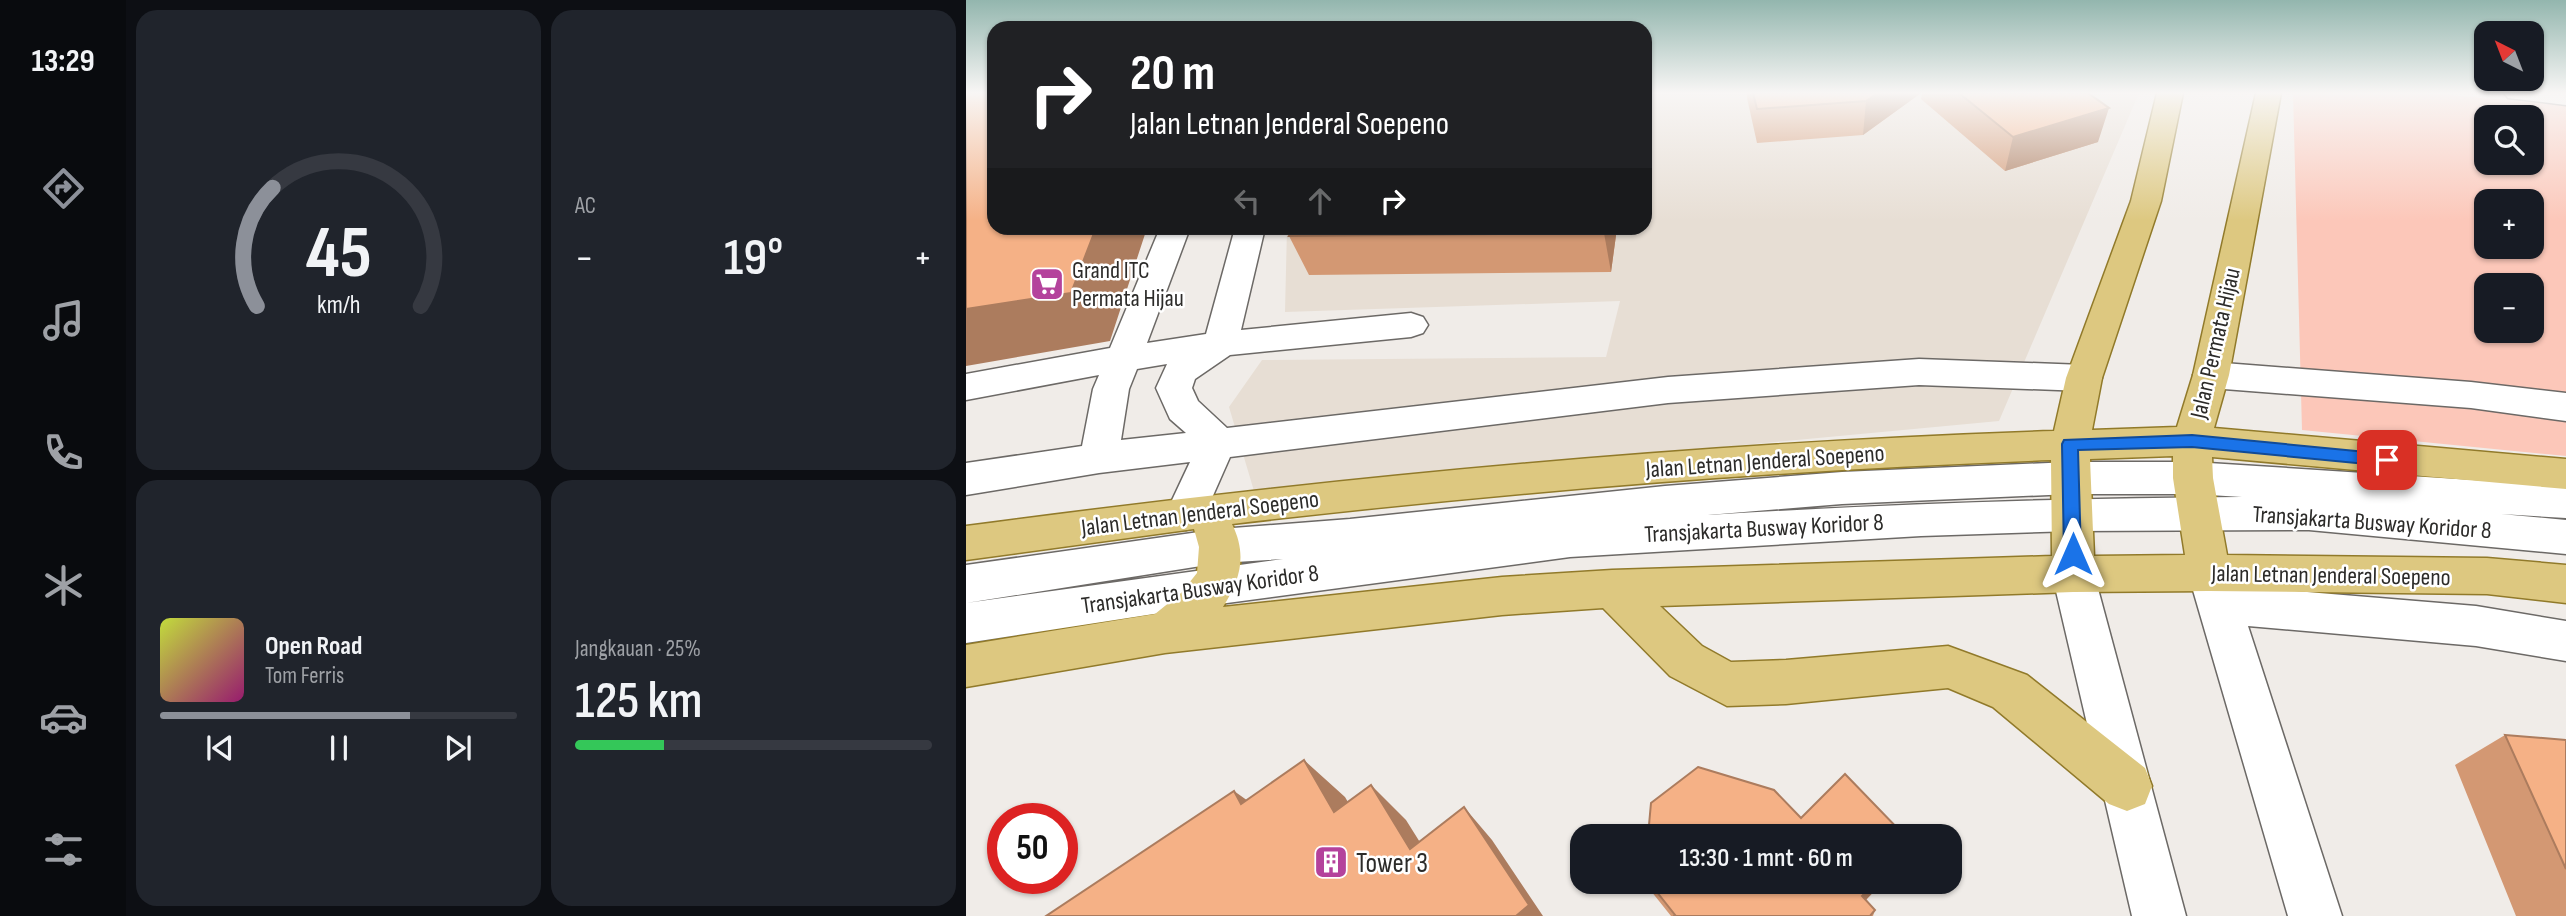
<!DOCTYPE html>
<html lang="id">
<head>
<meta charset="utf-8">
<style>
	:root { --surface:#171b24; --page:#20242c; --text:#f1f3f6; --muted:#9ea1a6; --line:#363941; --accent:#8c9099 }
	body { margin:0; font-family:"Sofia Sans Condensed",sans-serif; background:var(--page); color:var(--text); height:100vh; display:flex; flex-direction:column; font-size:26px; white-space:nowrap }
	* { box-sizing:border-box; margin:0 }
	p { font-size:23px; color:var(--muted) }
	.icon { flex:none; width:38px; height:38px; fill:none; stroke:currentColor; stroke-width:2; stroke-linecap:round; stroke-linejoin:round }
	.map { position:relative; flex:1; overflow:hidden }
	.sheet { display:flex; flex-direction:column; gap:10px; padding:10px; background:#0d0f14; width:840px }
	.sheet>* { flex:none }
	.hud { position:absolute; left:21px; top:21px; width:665px; height:214px; border-radius:21px; box-shadow:0 2px 5px #0004; background:#202124; color:#fff; overflow:hidden }
	.needle { width:46px; rotate:318deg }
	.buttons { position:absolute; left:1508px; top:21px; display:grid; gap:14px }
	.buttons a { display:grid; place-items:center; width:70px; height:70px; border-radius:14px; background:var(--surface); box-shadow:0 2px 5px #0004; font-size:35px }
	.speed { position:absolute; left:21px; top:803px; display:flex; gap:14px; font-size:35px; font-weight:700; text-align:center }
	.speed>* { display:grid; place-content:center; width:91px; height:91px; border-radius:50%; background:var(--surface); box-shadow:0 2px 5px #0004; line-height:1 }
	.speed .limit { border:10px solid #d22; background:#fff; color:#111 }
	.pin { position:absolute; display:grid; place-items:center; width:60px; height:60px; color:#fff; margin:-30px; border-radius:14px; box-shadow:0 4px 10px #0006 }
	.me { position:absolute; width:77px; margin:-38px; rotate:0deg; stroke-linejoin:round; filter:drop-shadow(0 0 5px #0008) }
	.turn { display:flex; align-items:center; gap:24px; height:147px; padding:0 28px; font-size:32px }
	.turn .icon { width:91px; height:91px; stroke-width:2.5 }
	.turn b { display:block; font-size:49px; line-height:60px }
	.lanes { display:flex; align-items:center; height:66px; padding:0 28px; background:#0003; justify-content:center; gap:35px; direction:ltr }
	.lanes .off { opacity:.35 }
	.big { font-size:52px; font-weight:600; line-height:1.1 }
	.sheet .card { flex:1; display:flex; flex-direction:column; justify-content:center; gap:10px; min-width:0; padding:0 24px; border-radius:21px; background:var(--page) }
	.sheet .dial { align-items:center; gap:0 }
	.dial svg { height:182px; overflow:visible; fill:none; stroke:var(--line); stroke-width:7; stroke-linecap:round; text-anchor:middle }
	.dial text { fill:var(--text); stroke:none }
	.song { display:flex; align-items:center; gap:21px }
	.cover { width:84px; height:84px; border-radius:10px; background:linear-gradient(135deg,hsl(70 70% 55%),hsl(320 70% 35%)) }
	.played { height:7px; border-radius:4px; background:linear-gradient(90deg,var(--accent) 70%,var(--line) 70%) }
	.keys { display:flex; justify-content:space-around; direction:ltr }
	.heat { display:flex; justify-content:space-between; align-items:center; font-size:38px; direction:ltr }
	.charge { height:10px; border-radius:5px; background:linear-gradient(90deg,#34c759 25%,var(--line) 0) }
	.sheet .tiles { flex:1; display:grid; gap:10px; grid-template-columns:repeat(2,1fr) }
	.trip { position:absolute; left:604px; top:824px; width:392px; height:70px; border-radius:21px; background:var(--surface); box-shadow:0 2px 5px #0004; font-weight:600; line-height:70px; text-align:center }
	main { display:flex; flex:1; min-height:0 }
	.dock { display:flex; flex-direction:column; width:126px; justify-content:space-around; align-items:center; background:#090b0e; color:var(--muted) }
	.dock .icon { width:49px; height:49px }
	.dock .selected { color:var(--accent) }
	.dock b { font-size:32px; color:var(--text) }
	.map>svg:first-child { display:block }
</style>
</head>
<body>
<main>
<nav class="dock">
<b>13:29</b>
<svg class="icon selected" aria-label="directions" viewBox="0 0 24 24"><path d="M12 3l9 9-9 9-9-9zM9 14v-3h6M13 9l2 2-2 2"/></svg>
<svg class="icon" aria-label="music" viewBox="0 0 24 24"><path d="M9 18V5l10-2v13"/><circle cx="6" cy="18" r="3"/><circle cx="16" cy="16" r="3"/></svg>
<svg class="icon" aria-label="phone" viewBox="0 0 24 24"><path d="M5 4h4l2 5-3 2q2 4 5 5l2-3 5 2v4C11 20 4 13 5 4z"/></svg>
<svg class="icon" aria-label="climate" viewBox="0 0 24 24"><path d="M12 3v18M4 7l16 10M4 17L20 7"/></svg>
<svg class="icon" aria-label="car" viewBox="0 0 24 24"><path d="M5 17H2v-5l4-1 3-4h7l3 4 3 1v5h-3M9 17h6M6 11h13"/><circle cx="7" cy="17" r="2"/><circle cx="17" cy="17" r="2"/></svg>
<svg class="icon" aria-label="filters" viewBox="0 0 24 24"><path d="M4 7h16M4 17h16"/><circle cx="9" cy="7" r="2"/><circle cx="15" cy="17" r="2"/></svg>
</nav>
<section class="sheet">
<div class="tiles">
<div class="card dial"><svg viewBox="0 0 100 80">
<path d="M14 69A42 42 0 1 1 86 69"/>
<path d="M14 69A42 42 0 0 1 21 17" stroke="#8c9099"/>
<text x="50" y="56" font-size="32" font-weight="700">45</text>
<text x="50" y="72" font-size="11">km/h</text>
</svg></div>
<div class="card"><p>AC</p>
<div class="heat"><a>−</a><b class="big">19°</b><a>+</a></div>
</div>
<div class="card">
<div class="song"><i class="cover"></i><div><b>Open Road</b><p>Tom Ferris</p></div></div>
<div class="played"></div>
<div class="keys"><svg class="icon" aria-label="previous" viewBox="0 0 24 24"><path d="M18 5L8 12l10 7zM5 5v14"/></svg><svg class="icon" aria-label="pause" viewBox="0 0 24 24"><path d="M8 5v14M16 5v14"/></svg><svg class="icon" aria-label="next" viewBox="0 0 24 24"><path d="M6 5l10 7-10 7zM19 5v14"/></svg></div>
</div>
<div class="card"><p>Jangkauan · 25%</p><b class="big">125 km</b><div class="charge"></div></div>
</div>
</section>
<div class="map">
<svg width="1600" height="916" viewBox="0 0 1600 916">
	<rect width="100%" height="100%" fill="#f0ece8"/>
	<!-- built -->
	<path fill="#e7ded4" d="M 679,93 L 1173,93 L 1033,421 L 288,491 L 263,407 L 296,360 L 640,357 L 654,301 L 319,312 L 321,228 L 679,228 Z"/>
	<!-- green -->
	<path fill="#fcc7b9" fill-rule="evenodd" d="M 1327,93 L 1459,93 L 1600,105 L 1600,456 L 1336,430 ZM 1521,117 L 1566,117 L 1566,163 L 1521,163 ZM 1521,201 L 1566,201 L 1566,247 L 1521,247 ZM 1521,285 L 1566,285 L 1566,331 L 1521,331 Z"/>
	<g fill="none" stroke-linecap="round" stroke-linejoin="round">
		<!-- minor casing -->
		<g stroke="#6c6966" stroke-width="3">
			<path id="minor" d="M 1538,93 L 1600,93 L 1600,105 L 1542,98 Z
				M 194,228 L 224,228 L 181,343 L 240,334 L 269,228 L 299,228 L 275,330 L 445,313 L 457,317 L 462,325 L 457,333 L 445,337 L 264,355 L 229,379 L 226,388 L 232,401 L 261,428 L 702,377 L 953,359 L 1118,365 L 1131,369 L 1136,378 L 1131,387 L 1118,391 L 953,385 L 702,403 L 264,457 L 234,525 L 220,530 L 206,525 L 200,513 L 224,462 L 133,473 L 0,495 L 0,463 L 116,446 L 127,389 L 133,375 L 0,400 L 0,374 L 144,348 ZM 201,364 L 190,388 L 204,419 L 220,433 L 155,440 L 163,389 L 171,369 Z
				M 1245,362 L 1505,382 L 1600,393 L 1600,421 L 1505,408 L 1245,388 L 1232,384 L 1227,375 L 1232,366 Z
				M 1105,462 L 1227,462 L 1600,486 L 1600,518 L 1535,514 L 1600,520 L 1600,554 L 1343,530 L 1107,531 L 955,536 L 604,557 L 246,605 L 0,643 L 0,603 L 317,559 L 254,563 L 0,603 L 0,565 L 254,529 L 384,519 L 699,486 L 876,472 ZM 1105,494 L 1227,494 L 1276,497 C 1098,498 920,504 742,515 L 876,504 Z
				M 1243,555 L 1258,560 L 1269,586 L 1510,606 L 1600,621 L 1600,661 L 1510,646 L 1282,626 L 1376,916 L 1322,916 L 1222,573 L 1228,560 Z
				M 1107,556 L 1122,561 L 1128,574 L 1220,916 L 1166,916 L 1086,574 L 1092,561 Z"/>
		</g>
		<!-- major casing -->
		<g stroke="#917a2a" stroke-width="3">
			<path id="major" d="M 1191,93 L 1217,93 L 1195,201 L 1136,378 L 1126,430 L 1211,427 L 1227,375 L 1290,93 L 1315,93 L 1263,375 L 1248,428 L 1600,459 L 1600,489 L 1246,457 L 1247,478 L 1261,555 L 1521,558 L 1600,565 L 1600,603 L 1521,594 L 1243,591 L 1107,592 L 694,606 L 736,646 L 765,662 L 820,660 L 982,646 L 1061,675 L 1179,768 L 1186,786 L 1179,804 L 1161,811 L 1143,804 L 1027,707 L 982,688 L 820,704 L 761,706 L 704,676 L 637,608 L 536,615 L 199,653 L 0,687 L 0,645 L 189,614 L 215,593 L 231,573 L 233,547 L 228,529 L 0,560 L 0,526 C 361,478 724,443 1088,431 L 1100,378 L 1165,201 ZM 1207,456 L 1207,478 L 1219,555 L 1128,556 L 1124,459 ZM 1085,460 L 1086,556 L 646,570 L 536,577 L 257,607 C 275,579 281,554 266,524 C 538,492 812,470 1085,460 Z"/>
		</g>
		<!-- minor -->
		<use href="#minor" fill="#fff" fill-rule="evenodd"/>
		<!-- major -->
		<use href="#major" fill="#ddc880" fill-rule="evenodd"/>
	</g>
	<!-- wall -->
	<path fill="#d39873" d="M 781,93 L 955,93 L 897,135 L 791,143 L 781,98 Z
		M 956,93 L 1122,93 L 1132,142 L 1039,171 L 955,99 Z
		M 328,228 L 651,228 L 645,272 L 343,275 L 323,236 Z
		M 1539,735 L 1600,740 L 1600,916 L 1550,916 L 1489,765 Z
		M 681,882 L 917,882 L 900,900 L 909,910 L 907,916 L 705,916 L 685,891 Z"/>
	<!-- shaded-wall -->
	<path fill="#ac7c5e" d="M 912,93 L 955,93 L 897,135 L 900,101 Z
		M 1143,108 L 1132,142 L 1039,171 L 1047,137 Z
		M 130,228 L 181,228 L 144,341 L 0,366 L 0,309 Z
		M 639,228 L 651,228 L 645,272 L 638,233 Z
		M 338,760 L 379,797 L 407,845 L 368,812 Z
		M 405,785 L 440,820 L 477,879 L 444,849 Z
		M 268,791 L 316,825 L 275,804 Z
		M 498,807 L 526,840 L 577,916 L 550,916 Z
		M 909,882 L 917,882 L 891,909 L 896,896 Z"/>
	<!-- building -->
	<path fill="#f5b186" stroke="#ac7c5e" stroke-width="2" d="M 0,93 L 28,93 L 28,228 L 130,228 L 105,293 L 0,309 Z
		M 787,93 L 912,93 L 900,101 L 791,109 Z
		M 993,93 L 1122,93 L 1143,108 L 1047,137 Z
		M 328,228 L 639,228 L 638,233 L 323,236 Z
		M 1539,735 L 1600,740 L 1600,869 Z
		M 338,760 L 368,812 L 405,785 L 444,849 L 498,807 L 563,905 L 550,916 L 80,916 L 268,791 L 275,804 Z
		M 732,767 L 808,790 L 835,818 L 879,774 L 939,836 L 682,836 L 685,803 Z
		M 683,882 L 909,882 L 896,896 L 909,910 L 904,916 L 708,916 L 709,915 Z"/>
	<!-- sky -->
	<linearGradient id="sky" x2="0" y2="1"><stop stop-color="#93b6ae"/><stop offset="0.42" stop-color="#f8f6f5"/><stop offset="1" stop-color="#f8f6f5" stop-opacity="0"/></linearGradient>
	<rect width="1600" height="221" fill="url(#sky)"/>
	<!-- route -->
	<path fill="#1a73e8" stroke="#114b97" stroke-width="2" d="M 1226,435 L 1421,454 L 1429,460 L 1421,466 L 1226,447 L 1112,450 L 1115,554 L 1113,559 L 1107,562 L 1101,559 L 1098,554 L 1096,444 L 1098,440 Z"/>
	<!-- icons -->
	<defs>
		<g id="supermarket-square" transform="scale(1.75)"><rect x="-9" y="-9" width="18" height="18" rx="4" fill="#b4429c" stroke="#fff"/><path d="M-6-5.5h2.5l.6 2H6L4.5 2H-2.5L-4.4-4H-6ZM-1.5 3.2a1.3 1.3 0 1 0 .1 0ZM3 3.2a1.3 1.3 0 1 0 .1 0Z" fill="#fff"/></g>
		<g id="building-square" transform="scale(1.75)"><rect x="-9" y="-9" width="18" height="18" rx="4" fill="#b4429c" stroke="#fff"/><path d="M-4-6H4V6H1V3H-1V6H-4ZM-2.5-4.3h1.7v1.8h-1.7ZM.8-4.3h1.7v1.8H.8ZM-2.5-1h1.7V.8h-1.7ZM.8-1h1.7V.8H.8Z" fill="#fff"/></g>
	</defs>
	<g fill-rule="evenodd">
		<use href="#supermarket-square" x="81" y="284"/>
		<use href="#building-square" x="365" y="862"/>
	</g>
	<g text-anchor="middle" stroke-width="5" stroke-linejoin="round" paint-order="stroke">
		<!-- poi labels -->
		<g font-size="24" fill="#2c2b29" stroke="#fff" text-anchor="start">
			<text x="106" y="278">Grand ITC<tspan x="106" dy="28">Permata Hijau</tspan></text>
		</g>
		<!-- street labels -->
		<g font-size="24" fill="#2c2b29" stroke="#fff">
			<text transform="translate(1249 343) rotate(-77)" y="8">Jalan Permata Hijau</text>
			<text transform="translate(799 461) rotate(-4)" y="8">Jalan Letnan Jenderal Soepeno</text>
			<text transform="translate(234 513) rotate(-7)" y="8">Jalan Letnan Jenderal Soepeno</text>
			<text transform="translate(1406 522) rotate(4)" y="8">Transjakarta Busway Koridor 8</text>
			<text transform="translate(798 528) rotate(-3)" y="8">Transjakarta Busway Koridor 8</text>
			<text transform="translate(1365 575) rotate(1)" y="8">Jalan Letnan Jenderal Soepeno</text>
			<text transform="translate(234 589) rotate(-8)" y="8">Transjakarta Busway Koridor 8</text>
		</g>
		<!-- near-poi labels -->
		<g font-size="28" fill="#2c2b29" stroke="#fff" text-anchor="start">
			<text x="390" y="872">Tower 3</text>
		</g>
	</g>
</svg>
<div class="buttons">
<a><svg class="needle" viewBox="-14 -14 28 28"><path d="M0-13l5 13h-10z" fill="#e53935"/><path d="M0 13l5-13h-10z" fill="#9ea1a6"/></svg></a>
<a><svg class="icon" aria-label="search" viewBox="0 0 24 24"><circle cx="10" cy="10" r="6"/><path d="M15 15l6 6"/></svg></a>
<a>+</a>
<a>−</a>
</div>
<div class="speed"><div class="limit">50</div></div>
<div class="pin" style="left:1421px;top:460px;background:#d93025"><svg class="icon" aria-label="arrive" viewBox="0 0 24 24"><path d="M6 21V4h12l-3 4 3 4H6"/></svg></div>
<svg class="me" style="left:1107px;top:554px" viewBox="-20 -20 40 40"><path d="M0-17L14 15 0 8-14 15z" fill="#1a73e8" stroke="#fff" stroke-width="4"/></svg>
<div class="trip">13:30 · 1 mnt · 60 m</div>
<div class="hud">
<div class="turn"><svg class="icon" aria-label="right" viewBox="0 0 24 24"><path d="M7 20v-9h11M14 6l5 5-5 5"/></svg><div><b>20 m</b>Jalan Letnan Jenderal Soepeno</div></div>
<div class="lanes"><svg class="icon off" aria-label="left" viewBox="0 0 24 24"><path d="M17 20v-9H6M10 6l-5 5 5 5"/></svg><svg class="icon off" aria-label="ahead" viewBox="0 0 24 24"><path d="M12 20V5M6 11l6-6 6 6"/></svg><svg class="icon" aria-label="right" viewBox="0 0 24 24"><path d="M7 20v-9h11M14 6l5 5-5 5"/></svg></div>
</div>
</div>
</main>
</body>
</html>
